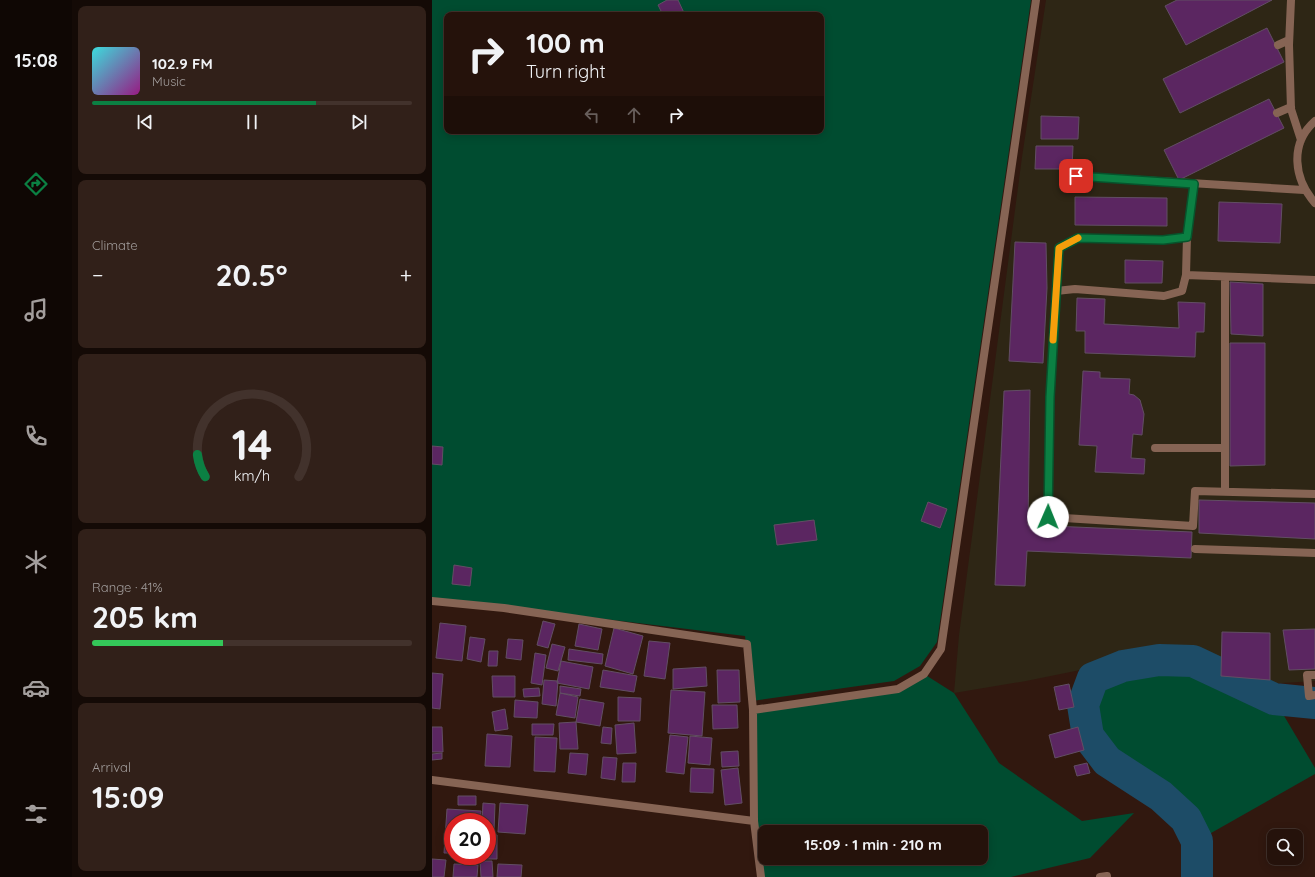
<!DOCTYPE html>
<html lang="en">
<head>
<meta charset="utf-8">
<style>
	:root { --surface:#25120b; --page:#312019; --text:#f1f3f6; --muted:#a39e9d; --line:#42322c; --accent:#0b8043 }
	body { margin:0; font-family:Quicksand,sans-serif; background:var(--page); color:var(--text); height:100vh; display:flex; flex-direction:column; font-size:15px; white-space:nowrap }
	* { box-sizing:border-box; margin:0 }
	p { font-size:13px; color:var(--muted) }
	.icon { flex:none; width:22px; height:22px; fill:none; stroke:currentColor; stroke-width:2; stroke-linecap:round; stroke-linejoin:round }
	.map { position:relative; flex:1; overflow:hidden }
	.drawer { display:flex; flex-direction:column; gap:6px; padding:6px; background:#140a06; width:360px }
	.drawer>* { flex:none }
	.top-card { position:absolute; left:12px; top:12px; width:380px; height:122px; border-radius:8px; box-shadow:0 2px 10px #0003,0 0 0 1px var(--line); background:#25120b; color:var(--text); overflow:hidden }
	.tools { position:absolute; left:835px; top:829px; display:grid; gap:8px }
	.tools a { display:grid; place-items:center; width:36px; height:36px; border-radius:8px; background:var(--surface); box-shadow:0 2px 10px #0003,0 0 0 1px var(--line); font-size:20px }
	.speed { position:absolute; left:12px; top:813px; display:flex; gap:8px; font-size:20px; font-weight:700; text-align:center }
	.speed>* { display:grid; place-content:center; width:52px; height:52px; border-radius:50%; background:var(--surface); box-shadow:0 2px 10px #0003,0 0 0 1px var(--line); line-height:1 }
	.speed .limit { border:6px solid #d22; background:#fff; color:#111 }
	.pin { position:absolute; display:grid; place-items:center; width:34px; height:34px; color:#fff; margin:-17px; border-radius:8px; box-shadow:0 2px 6px #0006 }
	.me { position:absolute; width:44px; margin:-22px; rotate:1deg; stroke-linejoin:round; filter:drop-shadow(0 0 3px #0008) }
	.turn { display:flex; align-items:center; gap:14px; height:84px; padding:0 16px; font-size:18px }
	.turn .icon { width:52px; height:52px; stroke-width:2.5 }
	.turn b { display:block; font-size:28px; line-height:34px }
	.lanes { display:flex; align-items:center; height:38px; padding:0 16px; background:#0003; justify-content:center; gap:20px; direction:ltr }
	.lanes .off { opacity:.35 }
	.big { font-size:30px; font-weight:700; line-height:1.1 }
	.drawer .widget { flex:1; display:flex; flex-direction:column; justify-content:center; gap:6px; min-width:0; padding:0 14px; border-radius:8px; background:var(--page) }
	.drawer .dial { align-items:center; gap:0 }
	.dial svg { height:104px; overflow:visible; fill:none; stroke:var(--line); stroke-width:7; stroke-linecap:round; text-anchor:middle }
	.dial text { fill:var(--text); stroke:none }
	.song { display:flex; align-items:center; gap:12px }
	.cover { width:48px; height:48px; border-radius:6px; background:linear-gradient(135deg,hsl(180 70% 55%),hsl(310 70% 35%)) }
	.played { height:4px; border-radius:2px; background:linear-gradient(90deg,var(--accent) 70%,var(--line) 70%) }
	.keys { display:flex; justify-content:space-around; direction:ltr }
	.heat { display:flex; justify-content:space-between; align-items:center; font-size:22px; direction:ltr }
	.charge { height:6px; border-radius:3px; background:linear-gradient(90deg,#34c759 41%,var(--line) 0) }
	.trip { position:absolute; left:326px; top:825px; width:230px; height:40px; border-radius:8px; background:var(--surface); box-shadow:0 2px 10px #0003,0 0 0 1px var(--line); font-weight:700; line-height:40px; text-align:center }
	main { display:flex; flex:1; min-height:0 }
	.dock { display:flex; flex-direction:column; width:72px; justify-content:space-around; align-items:center; background:#0f0704; color:var(--muted) }
	.dock .icon { width:28px; height:28px }
	.dock .selected { color:var(--accent) }
	.dock b { font-size:18px; color:var(--text) }
	.map>svg:first-child { display:block }
</style>
</head>
<body>
<main>
<nav class="dock">
<b>15:08</b>
<svg class="icon selected" aria-label="directions" viewBox="0 0 24 24"><path d="M12 3l9 9-9 9-9-9zM9 14v-3h6M13 9l2 2-2 2"/></svg>
<svg class="icon" aria-label="music" viewBox="0 0 24 24"><path d="M9 18V5l10-2v13"/><circle cx="6" cy="18" r="3"/><circle cx="16" cy="16" r="3"/></svg>
<svg class="icon" aria-label="phone" viewBox="0 0 24 24"><path d="M5 4h4l2 5-3 2q2 4 5 5l2-3 5 2v4C11 20 4 13 5 4z"/></svg>
<svg class="icon" aria-label="climate" viewBox="0 0 24 24"><path d="M12 3v18M4 7l16 10M4 17L20 7"/></svg>
<svg class="icon" aria-label="car" viewBox="0 0 24 24"><path d="M5 17H2v-5l4-1 3-4h7l3 4 3 1v5h-3M9 17h6M6 11h13"/><circle cx="7" cy="17" r="2"/><circle cx="17" cy="17" r="2"/></svg>
<svg class="icon" aria-label="filters" viewBox="0 0 24 24"><path d="M4 7h16M4 17h16"/><circle cx="9" cy="7" r="2"/><circle cx="15" cy="17" r="2"/></svg>
</nav>
<section class="drawer">
<div class="widget">
<div class="song"><i class="cover"></i><div><b>102.9 FM</b><p>Music</p></div></div>
<div class="played"></div>
<div class="keys"><svg class="icon" aria-label="previous" viewBox="0 0 24 24"><path d="M18 5L8 12l10 7zM5 5v14"/></svg><svg class="icon" aria-label="pause" viewBox="0 0 24 24"><path d="M8 5v14M16 5v14"/></svg><svg class="icon" aria-label="next" viewBox="0 0 24 24"><path d="M6 5l10 7-10 7zM19 5v14"/></svg></div>
</div>
<div class="widget"><p>Climate</p>
<div class="heat"><a>−</a><b class="big">20.5°</b><a>+</a></div>
</div>
<div class="widget dial"><svg viewBox="0 0 100 80">
<path d="M14 69A42 42 0 1 1 86 69"/>
<path d="M14 69A42 42 0 0 1 8 52" stroke="#0b8043"/>
<text x="50" y="56" font-size="32" font-weight="700">14</text>
<text x="50" y="72" font-size="11">km/h</text>
</svg></div>
<div class="widget"><p>Range · 41%</p><b class="big">205 km</b><div class="charge"></div></div>
<div class="widget"><p>Arrival</p><b class="big">15:09</b></div>
</section>
<div class="map">
<svg width="883" height="877" viewBox="0 0 883 877">
	<rect width="100%" height="100%" fill="#31180f"/>
	<!-- education -->
	<path fill="#2e2615" d="M 614,0 L 883,0 L 883,681 L 833,684 L 742,651 L 594,681 L 522,693 L 527,635 L 590,157 Z"/>
	<!-- green -->
	<path fill="#004c30" fill-rule="evenodd" d="M 0,0 L 599,0 L 505,642 L 488,666 L 462,681 L 320,701 L 313,636 L 0,598 ZM 15,15 L 389,15 L 389,131 L 15,131 Z
		M 727,660 L 761,661 L 842,699 L 883,768 L 883,774 L 765,841 L 754,819 L 729,796 L 675,761 L 656,736 L 651,705 L 661,678 L 691,666 Z
		M 492,674 L 522,693 L 567,763 L 650,821 L 702,813 L 658,858 L 579,877 L 329,877 L 322,821 L 321,710 L 466,689 ZM 333,832 L 549,832 L 549,858 L 333,858 Z"/>
	<g fill="none" stroke-linecap="round" stroke-linejoin="round">
		<!-- river -->
		<path stroke="#1d4c67" stroke-width="32" d="M 765,877 L 765,841 L 754,819 L 729,796 L 675,761 L 656,736 L 651,705 L 661,678 L 691,666 L 727,660 L 761,661 L 842,699 L 883,703"/>
	</g>
	<!-- building -->
	<path fill="#5b2661" stroke="#624e64" d="M 235,0 L 246,0 L 253,15 L 231,15 L 226,5 Z
		M 745,0 L 840,0 L 754,45 L 733,6 Z
		M 835,28 L 852,62 L 748,113 L 731,79 Z
		M 837,99 L 852,128 L 747,180 L 732,150 Z
		M 609,116 L 647,117 L 646,139 L 609,139 Z
		M 604,146 L 641,146 L 640,169 L 603,169 Z
		M 643,197 L 735,198 L 735,226 L 643,225 Z
		M 787,202 L 850,204 L 848,243 L 786,241 Z
		M 583,242 L 614,243 L 615,288 L 611,363 L 577,361 Z
		M 693,260 L 731,261 L 730,283 L 693,283 Z
		M 798,282 L 831,284 L 831,336 L 799,334 Z
		M 645,298 L 673,299 L 672,324 L 747,328 L 746,302 L 773,303 L 772,332 L 764,332 L 763,357 L 653,353 L 653,331 L 644,331 Z
		M 798,343 L 833,343 L 833,465 L 798,466 Z
		M 651,371 L 668,372 L 668,378 L 698,379 L 697,394 L 702,395 L 708,400 L 712,414 L 710,435 L 701,434 L 699,458 L 713,459 L 712,474 L 663,472 L 665,446 L 647,445 Z
		M 598,390 L 596,525 L 760,532 L 759,558 L 595,551 L 593,586 L 563,585 L 572,391 Z
		M 0,446 L 11,447 L 10,465 L 0,464 Z
		M 767,500 L 883,503 L 883,539 L 767,533 Z
		M 496,502 L 515,509 L 508,528 L 489,521 Z
		M 382,520 L 385,540 L 345,545 L 342,525 Z
		M 22,565 L 40,568 L 38,586 L 20,584 Z
		M 111,621 L 123,624 L 116,648 L 105,645 Z
		M 8,623 L 34,626 L 30,661 L 4,658 Z
		M 147,624 L 170,629 L 166,650 L 143,646 Z
		M 182,628 L 211,636 L 201,674 L 173,666 Z
		M 883,629 L 883,669 L 857,670 L 851,630 Z
		M 790,632 L 838,633 L 838,680 L 789,676 Z
		M 38,637 L 53,639 L 49,662 L 35,659 Z
		M 76,639 L 91,640 L 89,660 L 74,658 Z
		M 217,641 L 238,643 L 233,679 L 212,676 Z
		M 120,644 L 133,647 L 126,671 L 114,668 Z
		M 137,649 L 171,654 L 170,664 L 136,660 Z
		M 57,651 L 66,651 L 65,666 L 56,666 Z
		M 103,653 L 114,655 L 110,685 L 99,683 Z
		M 129,661 L 161,667 L 157,689 L 125,683 Z
		M 274,667 L 275,686 L 241,689 L 241,669 Z
		M 171,670 L 205,676 L 202,692 L 168,687 Z
		M 285,670 L 307,670 L 308,702 L 286,703 Z
		M 0,673 L 11,674 L 8,709 L 0,708 Z
		M 60,676 L 83,676 L 83,697 L 61,697 Z
		M 112,680 L 126,681 L 124,706 L 110,704 Z
		M 637,684 L 642,707 L 627,710 L 622,687 Z
		M 128,686 L 149,689 L 148,696 L 128,693 Z
		M 107,688 L 108,696 L 92,697 L 91,689 Z
		M 239,690 L 273,692 L 270,736 L 236,733 Z
		M 128,693 L 146,697 L 143,718 L 124,715 Z
		M 186,697 L 209,698 L 208,721 L 186,721 Z
		M 148,699 L 172,703 L 168,726 L 144,722 Z
		M 83,700 L 106,702 L 105,718 L 82,717 Z
		M 280,705 L 305,705 L 306,728 L 281,729 Z
		M 73,709 L 76,729 L 63,731 L 60,712 Z
		M 144,722 L 146,749 L 128,749 L 127,723 Z
		M 202,723 L 204,753 L 185,754 L 183,725 Z
		M 100,724 L 122,724 L 121,735 L 100,735 Z
		M 0,727 L 10,727 L 11,752 L 0,752 Z
		M 171,727 L 180,728 L 179,744 L 169,743 Z
		M 646,727 L 652,750 L 623,758 L 617,735 Z
		M 55,734 L 80,736 L 78,767 L 53,766 Z
		M 238,735 L 256,737 L 252,774 L 234,772 Z
		M 258,736 L 280,738 L 278,765 L 256,763 Z
		M 103,737 L 125,738 L 123,772 L 102,771 Z
		M 306,751 L 307,766 L 290,767 L 289,752 Z
		M 10,753 L 10,759 L 0,760 L 0,754 Z
		M 138,753 L 156,754 L 154,775 L 136,773 Z
		M 171,757 L 185,758 L 183,780 L 169,778 Z
		M 191,763 L 204,763 L 203,782 L 190,782 Z
		M 655,763 L 658,773 L 645,776 L 642,766 Z
		M 259,768 L 282,769 L 281,793 L 258,792 Z
		M 306,768 L 310,803 L 293,805 L 289,770 Z
		M 26,796 L 44,796 L 44,805 L 26,805 Z
		M 51,803 L 63,804 L 62,831 L 55,831 L 55,822 L 50,822 Z
		M 68,803 L 96,805 L 93,834 L 66,832 Z
		M 15,809 L 49,811 L 48,822 L 21,822 L 21,853 L 12,853 Z
		M 55,835 L 65,835 L 65,859 L 53,859 L 53,856 L 55,856 Z
		M 0,859 L 14,860 L 12,877 L 0,877 Z
		M 48,861 L 60,861 L 61,877 L 49,877 Z
		M 22,864 L 46,865 L 45,877 L 21,877 Z
		M 66,864 L 90,865 L 89,877 L 65,877 Z"/>
	<g fill="none" stroke-linecap="round" stroke-linejoin="round">
		<!-- service -->
		<path stroke="#866454" stroke-width="8" d="M 859,0 L 857,45 L 859,109 L 869,140
			M 846,45 L 857,40
			M 845,113 L 859,107
			M 883,121 C 857,144 862,179 883,203
			M 644,176 L 872,190
			M 755,237 L 731,240 L 646,238 L 627,247 L 618,397 L 616,517 L 761,526 L 763,491 L 883,494
			M 754,275 L 883,280
			M 624,291 L 643,289 L 732,296 L 750,291 L 754,275 L 755,237 L 762,184
			M 723,448 L 793,448
			M 793,491 L 793,277
			M 763,549 L 883,553
			M 883,675 L 875,675 L 877,696 L 883,695
			M 668,877 L 675,876 L 675,877"/>
		<!-- minor -->
		<path stroke="#866454" stroke-width="8" d="M 0,601 L 72,608 L 315,644 L 321,710 L 322,821 L 329,877
			M 321,710 L 466,689 L 492,674 L 509,649 L 604,0
			M 0,780 L 322,821"/>
	</g>
	<g fill="none" stroke-linecap="round" stroke-linejoin="round">
		<!-- route casing -->
		<g stroke="#07532c" stroke-width="10">
			<path id="route" d="M 616,517 L 618,397 L 627,248 L 646,238 L 731,240 L 755,237 L 762,184 L 644,176"/>
		</g>
		<!-- route -->
		<use href="#route" stroke="#0b8043" stroke-width="7"/>
		<!-- slow -->
		<path stroke="#f59e0b" stroke-width="7" d="M 621,340 L 627,248 L 646,238"/>
	</g>
</svg>
<div class="tools">
<a><svg class="icon" aria-label="search" viewBox="0 0 24 24"><circle cx="10" cy="10" r="6"/><path d="M15 15l6 6"/></svg></a>
</div>
<div class="speed"><div class="limit">20</div></div>
<div class="pin" style="left:644px;top:176px;background:#d93025"><svg class="icon" aria-label="arrive" viewBox="0 0 24 24"><path d="M6 21V4h12l-3 4 3 4H6"/></svg></div>
<svg class="me" style="left:616px;top:517px" viewBox="-20 -20 40 40"><circle r="19" fill="#fff"/><path d="M0-13L10 11 0 6-10 11z" fill="#0b8043"/></svg>
<div class="trip">15:09 · 1 min · 210 m</div>
<div class="top-card">
<div class="turn"><svg class="icon" aria-label="right" viewBox="0 0 24 24"><path d="M7 20v-9h11M14 6l5 5-5 5"/></svg><div><b>100 m</b>Turn right</div></div>
<div class="lanes"><svg class="icon off" aria-label="left" viewBox="0 0 24 24"><path d="M17 20v-9H6M10 6l-5 5 5 5"/></svg><svg class="icon off" aria-label="ahead" viewBox="0 0 24 24"><path d="M12 20V5M6 11l6-6 6 6"/></svg><svg class="icon" aria-label="right" viewBox="0 0 24 24"><path d="M7 20v-9h11M14 6l5 5-5 5"/></svg></div>
</div>
</div>
</main>
</body>
</html>
